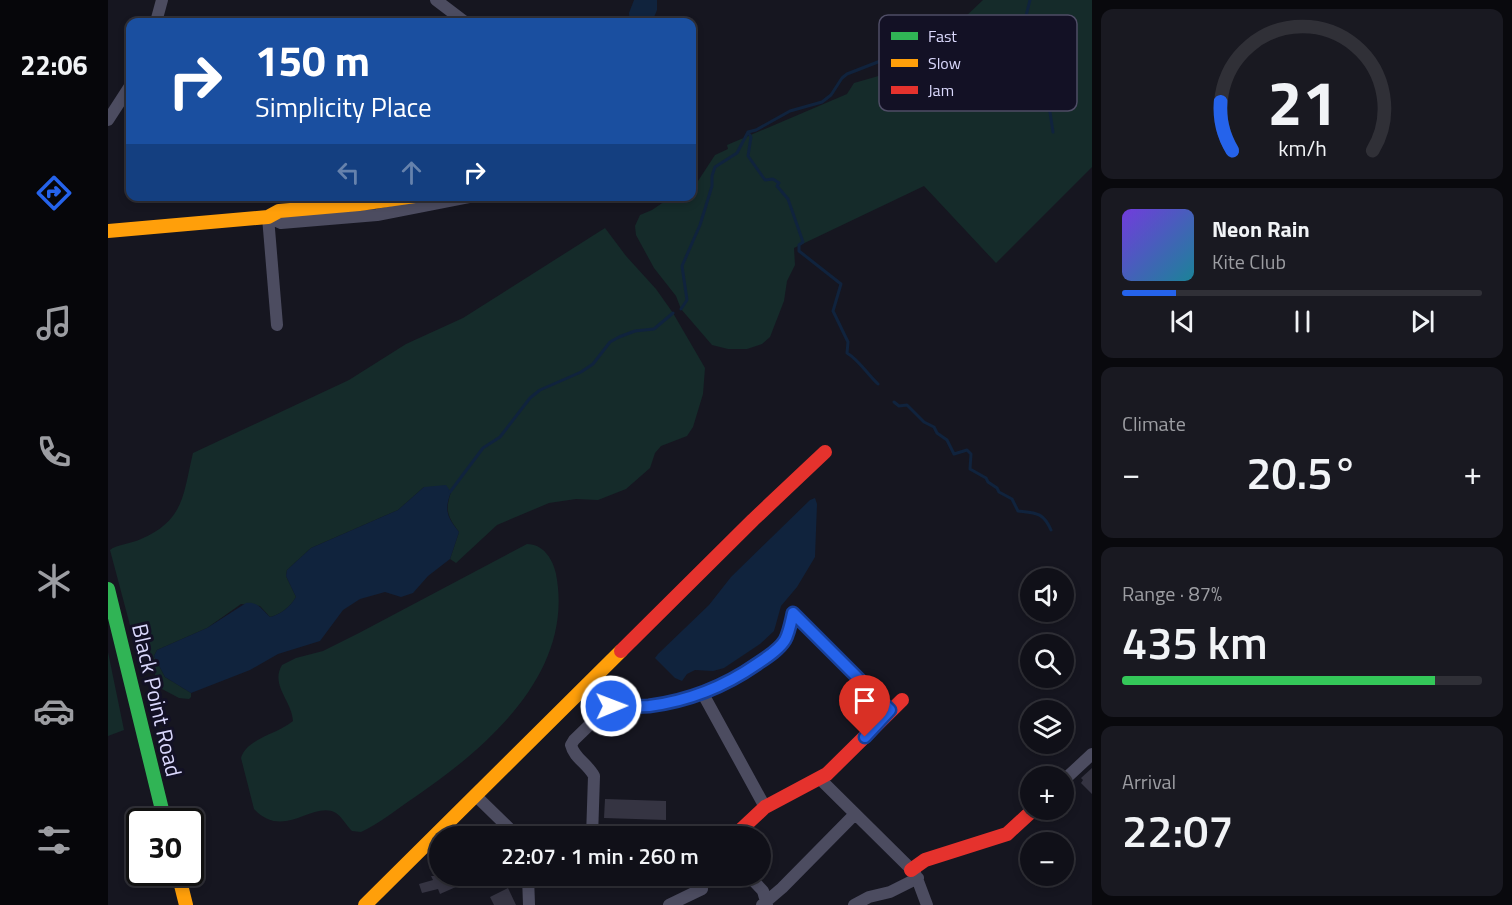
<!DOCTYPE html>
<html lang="en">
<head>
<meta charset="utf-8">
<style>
	:root { --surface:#101018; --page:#191921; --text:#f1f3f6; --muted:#9c9da2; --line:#303037; --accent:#2563eb }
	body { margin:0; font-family:"Titillium Web",sans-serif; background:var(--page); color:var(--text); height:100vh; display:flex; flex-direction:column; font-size:22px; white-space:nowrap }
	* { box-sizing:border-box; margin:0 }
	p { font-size:20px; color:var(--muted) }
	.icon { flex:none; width:33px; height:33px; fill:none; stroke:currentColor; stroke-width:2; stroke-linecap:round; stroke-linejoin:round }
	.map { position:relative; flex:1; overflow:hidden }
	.side { display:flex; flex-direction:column; gap:9px; padding:9px; background:#09090d; width:420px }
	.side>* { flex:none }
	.hud { position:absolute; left:18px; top:18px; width:570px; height:183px; border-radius:12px; box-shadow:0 3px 9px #0003,0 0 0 2px var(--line); background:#1a4fa0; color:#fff; overflow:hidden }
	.tools { position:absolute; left:912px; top:568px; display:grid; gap:12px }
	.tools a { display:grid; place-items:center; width:54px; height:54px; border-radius:50%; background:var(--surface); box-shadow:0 3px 9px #0003,0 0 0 2px var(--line); font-size:30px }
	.speed { position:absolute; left:18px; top:808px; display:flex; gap:12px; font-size:30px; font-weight:700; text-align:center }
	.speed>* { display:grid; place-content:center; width:78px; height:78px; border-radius:50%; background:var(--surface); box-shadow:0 3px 9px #0003,0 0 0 2px var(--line); line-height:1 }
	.speed .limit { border:3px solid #111; border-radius:9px; background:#fff; color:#111 }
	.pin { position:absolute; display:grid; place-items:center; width:51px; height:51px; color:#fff; margin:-62px -26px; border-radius:50% 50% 50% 0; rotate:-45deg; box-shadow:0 0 6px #0007 }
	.pin .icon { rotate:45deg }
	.me { position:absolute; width:66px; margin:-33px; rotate:89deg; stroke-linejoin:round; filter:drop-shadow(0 0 4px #0008) }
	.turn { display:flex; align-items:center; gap:21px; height:126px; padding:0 30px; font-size:27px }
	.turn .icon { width:78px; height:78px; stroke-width:2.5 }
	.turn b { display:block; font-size:42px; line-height:51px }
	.lanes { display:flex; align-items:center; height:57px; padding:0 30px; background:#0003; justify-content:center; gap:30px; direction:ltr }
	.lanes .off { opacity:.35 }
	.big { font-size:45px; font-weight:600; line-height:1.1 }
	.side .tile { flex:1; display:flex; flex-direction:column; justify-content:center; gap:9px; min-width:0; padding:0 21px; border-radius:12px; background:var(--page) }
	.side .dial { align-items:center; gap:0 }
	.dial svg { height:156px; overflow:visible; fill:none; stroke:var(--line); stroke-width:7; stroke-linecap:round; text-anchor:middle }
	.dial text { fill:var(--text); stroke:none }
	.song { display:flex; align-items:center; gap:18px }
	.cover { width:72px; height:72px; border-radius:9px; background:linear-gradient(135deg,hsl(260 70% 55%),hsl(190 70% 35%)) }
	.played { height:6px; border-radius:3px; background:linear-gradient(90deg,var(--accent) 15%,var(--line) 15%) }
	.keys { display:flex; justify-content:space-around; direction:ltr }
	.heat { display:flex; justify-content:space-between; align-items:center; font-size:33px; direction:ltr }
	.charge { height:9px; border-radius:4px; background:linear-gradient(90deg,#34c759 87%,var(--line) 0) }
	.trip { position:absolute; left:321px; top:826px; width:342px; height:60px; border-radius:30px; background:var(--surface); box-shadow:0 3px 9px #0003,0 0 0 2px var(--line); font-weight:600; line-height:60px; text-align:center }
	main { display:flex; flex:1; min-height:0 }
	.tabs { display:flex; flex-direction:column; width:108px; justify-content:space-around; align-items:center; background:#06060a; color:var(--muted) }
	.tabs .icon { width:42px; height:42px }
	.tabs .on { color:var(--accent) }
	.tabs b { font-size:27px; color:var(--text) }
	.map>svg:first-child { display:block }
</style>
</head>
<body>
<main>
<nav class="tabs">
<b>22:06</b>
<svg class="icon on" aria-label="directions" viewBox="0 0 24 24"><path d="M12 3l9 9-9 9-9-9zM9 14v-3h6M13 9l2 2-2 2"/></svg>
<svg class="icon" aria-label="music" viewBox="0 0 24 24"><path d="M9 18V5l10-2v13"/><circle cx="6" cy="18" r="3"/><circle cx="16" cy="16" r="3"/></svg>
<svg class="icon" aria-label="phone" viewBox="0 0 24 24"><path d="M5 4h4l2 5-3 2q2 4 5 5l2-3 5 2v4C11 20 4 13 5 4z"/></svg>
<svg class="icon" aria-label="climate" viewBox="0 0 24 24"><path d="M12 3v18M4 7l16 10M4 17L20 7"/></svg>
<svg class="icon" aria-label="car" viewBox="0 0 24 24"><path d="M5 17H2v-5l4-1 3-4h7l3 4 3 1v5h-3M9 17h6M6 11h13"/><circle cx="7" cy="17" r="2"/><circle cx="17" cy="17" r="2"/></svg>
<svg class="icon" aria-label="filters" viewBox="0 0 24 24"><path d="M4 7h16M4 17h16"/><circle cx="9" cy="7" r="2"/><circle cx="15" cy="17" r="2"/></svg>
</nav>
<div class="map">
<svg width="984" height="905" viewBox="0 0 984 905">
	<rect width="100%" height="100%" fill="#161620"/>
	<!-- green -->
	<path fill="#152b2a" d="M 875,0 L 984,0 L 984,167 L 888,263 L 816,186 L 686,248 L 687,265 L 679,281 L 676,301 L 662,337 L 654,344 L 639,349 L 620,349 L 604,345 L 573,309 L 568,296 L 546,268 L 528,235 L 527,226 L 532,215 L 544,210 L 563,197 L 584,196 L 584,184 L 590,181 L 607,155 L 620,149 L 619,145 L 739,94 L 746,83 L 795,69 L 817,55 Z
		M 497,228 L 518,256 L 548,289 L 565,313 L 597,368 L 595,394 L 585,427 L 579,436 L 553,446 L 547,453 L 542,468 L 518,489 L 490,500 L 468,499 L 441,503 L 389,525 L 348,563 L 342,559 L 351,532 C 339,516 337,510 343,492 L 316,487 L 290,510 L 203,548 L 179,570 L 178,576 L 188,597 C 183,606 172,615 162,617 L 152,606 L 133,604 L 99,628 L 49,650 L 46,656 L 57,677 L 83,693 L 83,697 L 81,699 L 71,698 L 54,689 L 37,654 L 27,644 L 2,550 C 7,545 25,543 33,539 C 77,520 75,494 85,453 L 241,380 L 298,344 L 355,318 Z
		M 419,544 C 435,544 445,559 448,574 C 467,672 380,747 307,797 C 289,809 272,823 253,832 L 244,831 C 239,826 234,817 228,813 C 205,800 176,841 146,809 L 133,758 C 139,738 170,734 185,721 C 184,701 162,685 174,665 L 188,658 L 215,651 L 251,633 Z
		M 0,652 L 16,730 L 0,736 Z"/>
	<!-- water -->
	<path fill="#10233d" d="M 526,0 L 549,0 L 549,10 L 544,22 L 522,22 L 521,13 Z
		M 338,485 L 343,492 C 336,510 339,517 351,532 L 342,559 L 320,576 L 305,593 L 293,597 L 277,592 L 252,599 L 235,610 L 212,641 L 170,654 L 142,670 L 83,693 L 57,677 L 46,656 L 49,650 L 99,628 L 138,603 C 150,601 154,610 162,617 C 172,615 183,606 188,597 L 178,576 L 179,570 L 203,548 L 290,510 L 316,487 Z
		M 707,498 L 709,504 L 707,557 L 689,587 L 673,606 L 666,631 L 652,644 L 616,668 L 605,671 L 587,670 L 579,674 L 574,681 L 567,678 L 547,658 L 550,654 L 601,605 L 623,577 L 702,500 Z"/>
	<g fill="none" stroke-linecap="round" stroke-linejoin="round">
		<!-- stream -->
		<path stroke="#10233d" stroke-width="3" d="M 922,0 L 917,20 L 907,30 L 906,41 L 916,60 L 919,71 L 924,81 L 940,99 L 945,132
			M 640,132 L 643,137 L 640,156 L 657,180 L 665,179 L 671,183 L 669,186 L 680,199 L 695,242 L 691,245 L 691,251 L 733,284 L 725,311 L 740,342 L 739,353 C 751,360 759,374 770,384
			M 573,309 L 579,300 L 574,266 L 592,225 L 604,186 L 604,176 L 607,167 L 629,153 L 640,132 L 648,130 L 682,111 L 714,102 L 723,95 L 734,78 L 739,74 L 834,37 L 883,30 C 893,30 897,40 906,41
			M 786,402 L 791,406 L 799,405 L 816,422 L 826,427 L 829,433 L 839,440 L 846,454 L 859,450 L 863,454 L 862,469 L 878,478 L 880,482 L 889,488 L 891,492 L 904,499 L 910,511 C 928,513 935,512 943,530
			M 342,492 L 375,448 L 392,437 L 422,398 L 432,390 L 473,372 L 485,364 L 502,342 L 511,337 L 527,331 L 546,329 L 565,313"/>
	</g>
	<!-- building -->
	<path fill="#353442" d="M 984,768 L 984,794 L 973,783 L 975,780 L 973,778 Z
		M 497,799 L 558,801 L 558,820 L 496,818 Z
		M 323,876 L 345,876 L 350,886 L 332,894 L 330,889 L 314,893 L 311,884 L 325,880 Z
		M 491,876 L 556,876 L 556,885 L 491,883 Z
		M 400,888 L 408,905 L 386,905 L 382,897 Z"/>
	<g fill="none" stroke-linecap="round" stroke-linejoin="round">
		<!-- street -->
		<path stroke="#4c4c60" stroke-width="12" d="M 328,0 L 357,22
			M 48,22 L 54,0
			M 0,120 L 22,86
			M 160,217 L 173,223 L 269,215 L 366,196
			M 160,217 L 169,325
			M 685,613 L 782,710
			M 595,694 L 657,807
			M 712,779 L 807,873 L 819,905
			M 956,780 L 984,754
			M 367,795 L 410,837
			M 433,837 L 445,833 L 559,837
			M 484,837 L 486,776 C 480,764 466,758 463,745 L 466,740 L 500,707 C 516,703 534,707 551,704 C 592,698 632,680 664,653 C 668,649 674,645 677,640 C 681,632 683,622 685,613
			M 420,876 L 421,905
			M 641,876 L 655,891 L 659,905
			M 561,905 L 594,889
			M 654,905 L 674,888 L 746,815
			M 746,905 L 761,897 L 782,892 L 810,878"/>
		<!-- fast -->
		<path stroke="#30b455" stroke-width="14" d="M 0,589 L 57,822"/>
		<!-- slow -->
		<path stroke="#ff9f0a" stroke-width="14" d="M 0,231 L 160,217 L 171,211 L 251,204 L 307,196
			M 70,873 L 78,905
			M 257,905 L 513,651"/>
		<!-- jam -->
		<path stroke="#e5322d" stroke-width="14" d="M 513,651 L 645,520 L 717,452
			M 625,837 L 657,807 L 719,774 L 794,700
			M 803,870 L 817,860 L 899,834 L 925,810"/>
	</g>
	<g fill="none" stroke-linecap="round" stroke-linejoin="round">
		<!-- route casing -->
		<g stroke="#184099" stroke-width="15">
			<path id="route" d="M 503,706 C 516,706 528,707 541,706 C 580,701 616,687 649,664 C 658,658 671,650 677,640 C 681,633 683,622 685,613 L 782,710 L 757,737"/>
		</g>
		<!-- route -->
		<use href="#route" stroke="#2563eb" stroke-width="10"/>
	</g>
	<g text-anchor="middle" stroke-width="6" stroke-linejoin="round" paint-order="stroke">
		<!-- street labels -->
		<g font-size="22" fill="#dad8fc" stroke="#131125">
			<text transform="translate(49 700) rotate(77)" y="8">Black Point Road</text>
		</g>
	</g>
	<!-- legend -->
	<rect x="771" y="15" width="198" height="96" rx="9" fill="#131125" stroke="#4f4d66" stroke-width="1.5"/>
	<rect x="783" y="32" width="27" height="8" fill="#30b455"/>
	<rect x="783" y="59" width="27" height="8" fill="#ff9f0a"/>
	<rect x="783" y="86" width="27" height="8" fill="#e5322d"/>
	<g font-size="16" fill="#dad8fc">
		<text x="820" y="42">Fast</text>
		<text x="820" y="69">Slow</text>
		<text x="820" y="96">Jam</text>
	</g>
</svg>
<div class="tools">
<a><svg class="icon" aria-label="sound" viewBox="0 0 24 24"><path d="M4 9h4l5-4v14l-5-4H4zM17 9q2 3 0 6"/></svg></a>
<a><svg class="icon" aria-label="search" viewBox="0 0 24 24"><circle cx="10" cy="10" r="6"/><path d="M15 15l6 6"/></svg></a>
<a><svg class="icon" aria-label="layers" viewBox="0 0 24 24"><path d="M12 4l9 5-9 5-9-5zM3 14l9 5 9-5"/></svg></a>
<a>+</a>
<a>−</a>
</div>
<div class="speed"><div class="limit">30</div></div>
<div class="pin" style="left:757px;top:737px;background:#d93025"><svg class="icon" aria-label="arrive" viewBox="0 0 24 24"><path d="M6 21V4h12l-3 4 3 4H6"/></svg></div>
<svg class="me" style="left:503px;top:706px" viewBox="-20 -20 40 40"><circle r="17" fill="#2563eb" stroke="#fff" stroke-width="3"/><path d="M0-11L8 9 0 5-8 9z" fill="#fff"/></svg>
<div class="trip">22:07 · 1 min · 260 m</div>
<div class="hud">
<div class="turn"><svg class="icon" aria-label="right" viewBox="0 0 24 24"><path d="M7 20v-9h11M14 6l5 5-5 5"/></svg><div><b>150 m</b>Simplicity Place</div></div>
<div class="lanes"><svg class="icon off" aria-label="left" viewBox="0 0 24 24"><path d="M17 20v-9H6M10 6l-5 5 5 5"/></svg><svg class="icon off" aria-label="ahead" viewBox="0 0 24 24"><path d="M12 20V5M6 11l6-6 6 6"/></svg><svg class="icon" aria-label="right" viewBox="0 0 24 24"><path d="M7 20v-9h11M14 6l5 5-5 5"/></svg></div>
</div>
</div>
<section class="side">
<div class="tile dial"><svg viewBox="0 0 100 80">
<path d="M14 69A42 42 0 1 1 86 69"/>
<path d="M14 69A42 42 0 0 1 8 44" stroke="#2563eb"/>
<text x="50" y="56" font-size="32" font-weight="700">21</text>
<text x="50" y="72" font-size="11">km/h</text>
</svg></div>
<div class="tile">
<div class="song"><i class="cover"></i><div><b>Neon Rain</b><p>Kite Club</p></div></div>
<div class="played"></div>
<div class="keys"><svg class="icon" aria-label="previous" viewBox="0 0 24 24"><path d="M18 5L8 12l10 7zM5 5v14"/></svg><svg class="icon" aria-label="pause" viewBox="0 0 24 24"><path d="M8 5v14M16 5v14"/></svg><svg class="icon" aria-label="next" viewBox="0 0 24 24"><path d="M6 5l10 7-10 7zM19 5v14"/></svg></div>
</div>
<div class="tile"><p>Climate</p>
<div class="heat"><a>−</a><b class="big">20.5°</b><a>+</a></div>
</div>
<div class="tile"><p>Range · 87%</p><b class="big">435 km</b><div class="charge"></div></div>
<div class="tile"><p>Arrival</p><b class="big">22:07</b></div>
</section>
</main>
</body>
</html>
